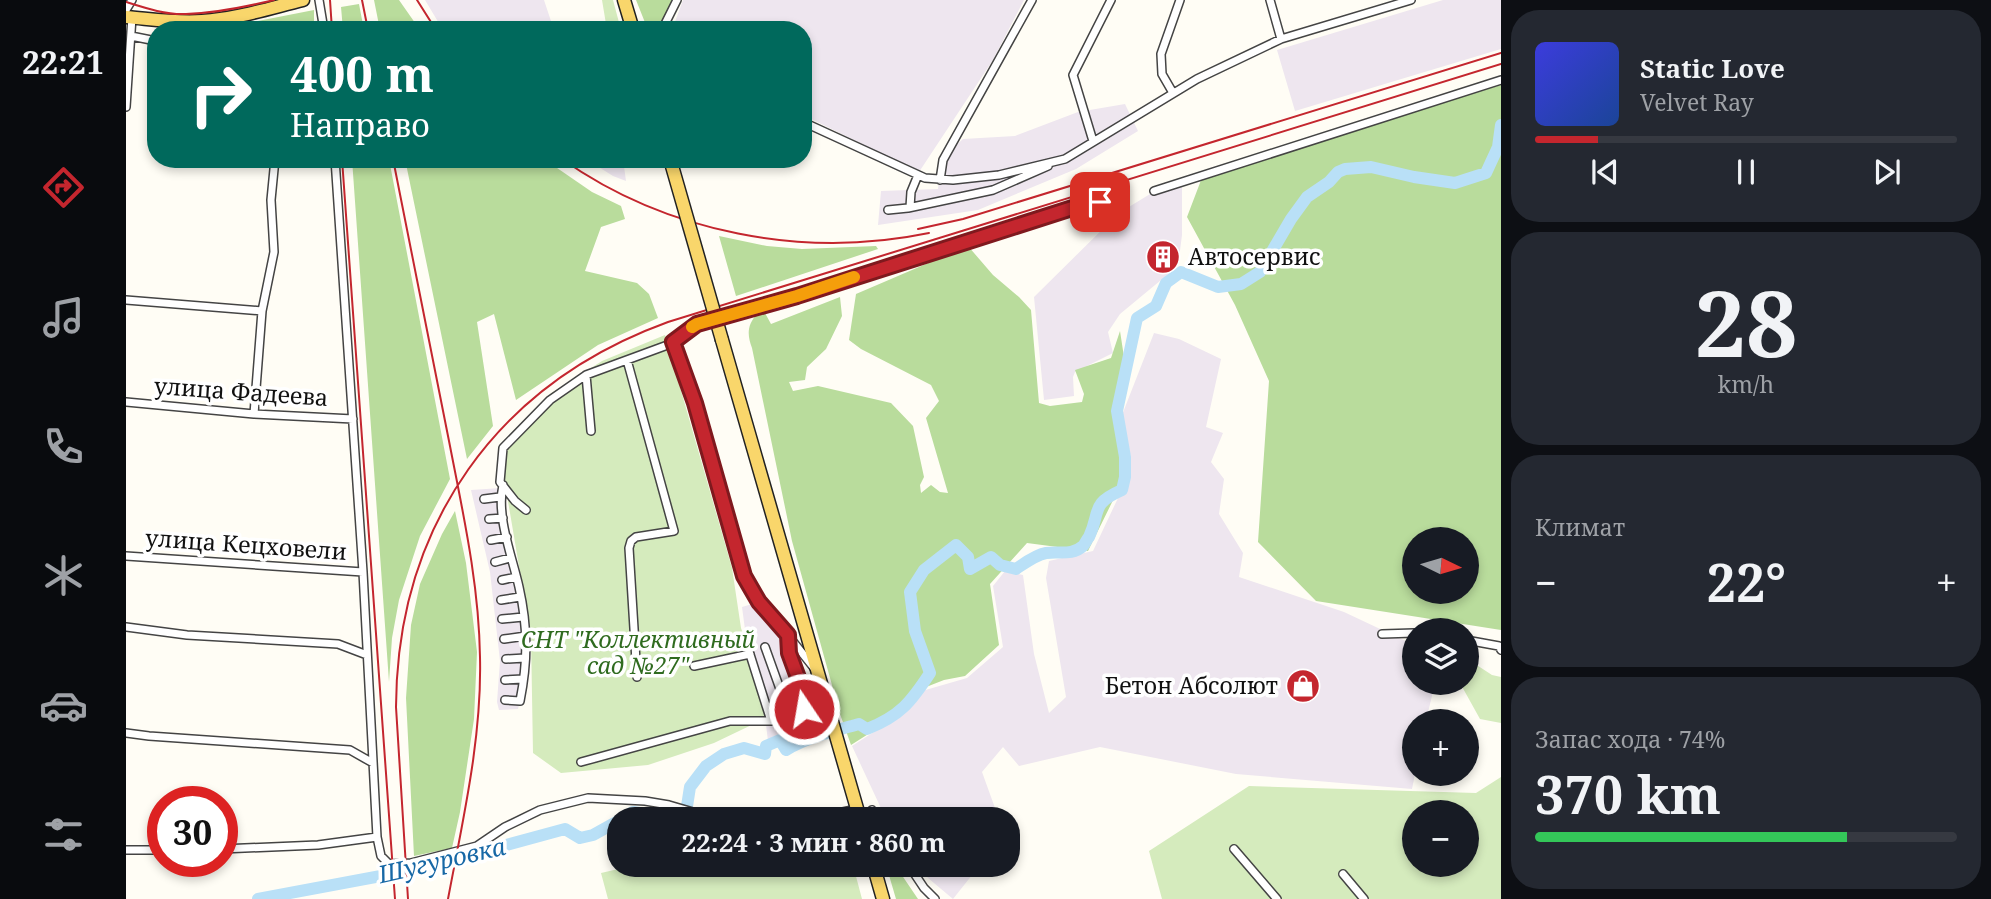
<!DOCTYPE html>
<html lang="ru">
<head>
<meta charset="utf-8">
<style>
	:root { --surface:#171b24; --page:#242831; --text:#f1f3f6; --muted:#9ea1a6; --line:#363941; --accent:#c4262e }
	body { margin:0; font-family:"Noto Serif",serif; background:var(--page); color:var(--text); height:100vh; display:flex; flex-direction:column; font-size:26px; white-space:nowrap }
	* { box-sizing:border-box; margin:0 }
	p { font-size:23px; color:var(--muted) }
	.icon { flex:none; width:38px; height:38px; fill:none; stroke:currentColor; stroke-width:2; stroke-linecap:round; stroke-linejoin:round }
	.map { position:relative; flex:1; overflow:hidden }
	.panel { display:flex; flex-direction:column; gap:10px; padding:10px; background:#0d0f14; width:490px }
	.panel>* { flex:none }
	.banner { position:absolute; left:21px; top:21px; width:665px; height:147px; border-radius:28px; box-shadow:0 4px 10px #0003; background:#00695c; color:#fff; overflow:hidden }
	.needle { width:46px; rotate:95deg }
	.controls { position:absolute; left:1276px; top:527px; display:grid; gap:14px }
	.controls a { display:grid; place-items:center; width:77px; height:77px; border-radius:50%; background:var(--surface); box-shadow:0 4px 10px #0003; font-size:35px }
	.speed { position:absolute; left:21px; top:786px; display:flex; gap:14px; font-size:35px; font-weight:700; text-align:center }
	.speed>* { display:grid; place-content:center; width:91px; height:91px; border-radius:50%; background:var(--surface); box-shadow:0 4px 10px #0003; line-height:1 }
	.speed .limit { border:10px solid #d22; background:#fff; color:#111 }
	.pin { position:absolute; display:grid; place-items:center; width:60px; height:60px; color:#fff; margin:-30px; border-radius:14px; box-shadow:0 4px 10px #0006 }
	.me { position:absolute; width:77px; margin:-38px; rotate:348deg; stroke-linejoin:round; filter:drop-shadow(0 0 5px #0008) }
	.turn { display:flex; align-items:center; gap:24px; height:147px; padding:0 28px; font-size:32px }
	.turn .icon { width:91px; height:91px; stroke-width:2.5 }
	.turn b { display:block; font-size:49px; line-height:60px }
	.big { font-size:52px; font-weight:700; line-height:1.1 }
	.panel .tile { flex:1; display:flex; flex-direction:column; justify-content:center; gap:10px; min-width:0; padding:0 24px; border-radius:28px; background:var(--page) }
	.panel .dial { align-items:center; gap:0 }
	.dial b { font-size:91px; line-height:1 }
	.song { display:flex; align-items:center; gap:21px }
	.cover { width:84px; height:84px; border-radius:10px; background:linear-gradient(135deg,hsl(240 70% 55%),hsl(220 70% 35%)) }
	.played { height:7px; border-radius:4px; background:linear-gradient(90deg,var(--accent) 15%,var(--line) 15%) }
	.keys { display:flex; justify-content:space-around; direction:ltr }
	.heat { display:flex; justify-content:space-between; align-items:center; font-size:38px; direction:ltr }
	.charge { height:10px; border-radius:5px; background:linear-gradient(90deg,#34c759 74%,var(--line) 0) }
	.trip { position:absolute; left:481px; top:807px; width:413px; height:70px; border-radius:28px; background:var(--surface); box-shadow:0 4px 10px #0003; font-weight:700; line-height:70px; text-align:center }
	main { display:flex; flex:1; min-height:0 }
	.menu { display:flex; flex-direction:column; width:126px; justify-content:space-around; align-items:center; background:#090b0e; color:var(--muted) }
	.menu .icon { width:49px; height:49px }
	.menu .active { color:var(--accent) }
	.menu b { font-size:32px; color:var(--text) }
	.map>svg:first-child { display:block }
</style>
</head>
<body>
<main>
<nav class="menu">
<b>22:21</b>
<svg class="icon active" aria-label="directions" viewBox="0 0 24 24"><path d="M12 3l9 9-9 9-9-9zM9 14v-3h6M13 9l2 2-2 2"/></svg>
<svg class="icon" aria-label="music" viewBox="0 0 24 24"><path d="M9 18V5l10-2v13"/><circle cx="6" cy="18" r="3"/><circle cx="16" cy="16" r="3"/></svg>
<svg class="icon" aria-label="phone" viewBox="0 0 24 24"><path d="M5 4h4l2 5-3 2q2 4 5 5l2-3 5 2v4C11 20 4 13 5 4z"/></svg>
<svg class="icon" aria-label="climate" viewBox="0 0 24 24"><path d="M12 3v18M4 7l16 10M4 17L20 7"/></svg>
<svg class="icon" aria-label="car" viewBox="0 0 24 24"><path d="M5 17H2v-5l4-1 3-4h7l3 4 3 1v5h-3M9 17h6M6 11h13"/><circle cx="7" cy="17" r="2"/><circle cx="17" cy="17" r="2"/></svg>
<svg class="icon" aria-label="filters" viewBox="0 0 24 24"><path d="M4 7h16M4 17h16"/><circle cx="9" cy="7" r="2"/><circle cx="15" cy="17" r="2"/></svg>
</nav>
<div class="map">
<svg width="1375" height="899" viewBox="0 0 1375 899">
	<rect width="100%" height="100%" fill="#fffdf5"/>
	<!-- industrial -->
	<path fill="#eee6ef" d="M 299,0 L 418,0 L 428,30 L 317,30 Z
		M 557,0 L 898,0 L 867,60 L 793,172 L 677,115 L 677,30 L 546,30 Z
		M 1317,0 L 1375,0 L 1375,49 L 1169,111 L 1151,50 Z
		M 999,104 L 1012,131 L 950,169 L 852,210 L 752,225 L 755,191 L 812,189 L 815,159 L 837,139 L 889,136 L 952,112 Z
		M 460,159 L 497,159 L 500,181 L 487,176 Z
		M 1056,185 L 1056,235 L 1052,266 L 994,314 L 982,332 L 987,353 L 949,372 L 947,377 L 948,396 L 918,400 L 908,297 L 993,213 L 1029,191 Z
		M 1028,333 L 1053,339 L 1095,359 L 1080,427 L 1097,433 L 1085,462 L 1098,479 L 1093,514 L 1117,553 L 1113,577 L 1218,612 L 1286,644 L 1288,646 L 1288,682 L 1309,683 L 1300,721 L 1288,721 L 1289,774 L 1286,789 L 1110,774 L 974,747 L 893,766 L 877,747 L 856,772 L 873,819 L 760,819 L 726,746 L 779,712 L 796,691 L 841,678 L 877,647 L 867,586 L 879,571 L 897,575 L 908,654 L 923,713 L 940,697 L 920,578 L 923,561 L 967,551 L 992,498 L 1002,486 L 1005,458 L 996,415 Z
		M 375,488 L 386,569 L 400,623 L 394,701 L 392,709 L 373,710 L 371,702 L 374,661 L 364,572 L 345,490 Z
		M 626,604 L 642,617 L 653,636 L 687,733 L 673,738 L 653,736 L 642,741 L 638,708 L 622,652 L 616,607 Z
		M 792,865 L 854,865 L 827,899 L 802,878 Z"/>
	<!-- green -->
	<path fill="#d5ebbd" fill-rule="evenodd" d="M 476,0 L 487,0 L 495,30 L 481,30 Z
		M 539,335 L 606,568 L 615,628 L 644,716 L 588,743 L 522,765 L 435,773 L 407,753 L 405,637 L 373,448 L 424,394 L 476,361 Z
		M 1346,662 L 1366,675 L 1375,677 L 1375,723 L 1354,719 L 1334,683 L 1340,682 L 1341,671 Z
		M 1375,777 L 1375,899 L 1036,899 L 1023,851 L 1123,786 L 1350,793 ZM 1288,812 L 1340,812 L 1340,864 L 1288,864 Z
		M 514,864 L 727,865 L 736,899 L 482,899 L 475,873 Z"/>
	<!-- forest -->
	<path fill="#b9dc9c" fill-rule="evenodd" d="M 248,0 L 273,0 L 294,30 L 254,30 Z
		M 510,0 L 546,0 L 533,30 L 522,30 Z
		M 233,4 L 238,30 L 217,30 L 215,7 Z
		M 188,10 L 188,23 C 168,35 111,30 86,30 Z
		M 1375,85 L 1375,630 L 1190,601 L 1132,542 L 1143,381 L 1109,305 L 1061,217 L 1077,175 ZM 1288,539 L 1340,539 L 1340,592 L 1288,592 Z
		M 226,159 L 263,159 L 324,479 L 294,536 L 273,600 L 266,638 L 263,682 Z
		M 279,159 L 418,159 L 466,192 L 495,206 L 499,219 L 475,227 L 459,271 L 511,283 L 523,294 L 532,318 L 472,345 L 390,400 L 368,314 L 351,322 L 367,426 L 341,459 Z
		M 593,236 L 641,246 L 676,249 L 750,246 L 752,249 L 610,296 Z
		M 842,246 L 867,275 L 893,297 L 905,310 L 913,403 L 924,406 L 956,402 L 958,394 L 949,370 L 985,358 L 994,331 L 1000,370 L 987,421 L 999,436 L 995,484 L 962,551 L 901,543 L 864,584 L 873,645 L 839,676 L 818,680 L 795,689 L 777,712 L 725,745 L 714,714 L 666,541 L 626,348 C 621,335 621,325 631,314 L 639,313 L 645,324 L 714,297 L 716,316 L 700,349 L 681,367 L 679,380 L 663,382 L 667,391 L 692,386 L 765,403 L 787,426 L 798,477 L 794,485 L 795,493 L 805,485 L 814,492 L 822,493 L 800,418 L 813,401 L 805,385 L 735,349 L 723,340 L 730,294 Z
		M 329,511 L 340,563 L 351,652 L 348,719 L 334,812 L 326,848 L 288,856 L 280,698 L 285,625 L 294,584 L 316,534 Z
		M 760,865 L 769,865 L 792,899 L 770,899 Z"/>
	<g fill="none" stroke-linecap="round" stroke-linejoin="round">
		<!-- river -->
		<path stroke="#b9e0f7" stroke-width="12" d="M 495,819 L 507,812 L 553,819
			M 559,819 L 564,787 L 580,766 L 598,754 L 618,748 L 639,754 L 640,746 L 654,740 L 660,750 C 682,737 708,731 733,724 L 741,729 C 774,716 785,702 804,673 L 789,631 L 784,592 L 798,570 L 830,545 L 842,557 L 844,569 L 865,557 L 874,565 L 890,569 C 899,563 909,555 920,553 C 933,551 946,556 957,546 C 959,544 961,539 963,537 C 975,511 964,504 996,490 L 999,477 L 999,457 L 991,411 L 1011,318 L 1030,306 L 1040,283 L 1055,272 L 1092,287 L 1115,284 L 1134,272 L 1165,219 L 1181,197 L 1203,182 L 1212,172 L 1219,169 L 1245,167 L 1288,177 L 1329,183 L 1360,173 L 1372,147 L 1375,125
			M 132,899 L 319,864 L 369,848 L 439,829 L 454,838 L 467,835 L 494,820"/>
		<!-- minor casing -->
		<g stroke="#444" stroke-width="10">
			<path id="minor" d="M 193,0 L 198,30
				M 1144,0 L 1155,39
				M 0,10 L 6,0
				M 536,30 L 551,0
				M 5,36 L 30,41
				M 1047,93 L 1036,74 L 1035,54 L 1054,0
				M 0,107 L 6,17
				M 677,122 L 799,178 L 827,180 L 873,175 L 939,159 L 1071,79 L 1155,39 L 1285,0
				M 967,141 L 947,75 L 985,0
				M 209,159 L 237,572 L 251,837 L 255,856 L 263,864 L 285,863 L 351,846 L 379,827 L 414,810 L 462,798 L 519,801 L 543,805 L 591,819
				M 814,180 L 817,160 L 906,0
				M 1028,191 L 1375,80
				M 784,207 L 785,192 L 792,175
				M 762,210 L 782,208 L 867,190 L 922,166
				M 0,300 L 136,311
				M 547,343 L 569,403 L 618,576 L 633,602 L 665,639 L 688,668
				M 501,360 L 548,531 L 510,537 L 505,541 L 503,548 L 511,677
				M 0,402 L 128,414 L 227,419
				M 128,414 L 136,311 L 148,252 L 145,200 L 149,159
				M 465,431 L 460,375 L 547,343 L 558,332 L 571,324 L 671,296 L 965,202 L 979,204 L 989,213
				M 377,485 C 370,516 386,556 393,587 C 402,627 402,661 394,701 L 379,700
				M 358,499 L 374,497
				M 400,510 L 389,501 L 374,482 L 377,448 L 424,400 L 460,375
				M 363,519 L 377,518
				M 365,540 L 381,537
				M 0,556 L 237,572
				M 369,562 L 384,558
				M 376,580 L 390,577
				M 375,600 L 394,597
				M 376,619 L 397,617
				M 0,627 L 61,635 L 212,644 L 241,655
				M 1256,634 L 1288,633
				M 378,639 L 400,636
				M 1340,640 L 1373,646 L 1375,650
				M 621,645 L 645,721 L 678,709 L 678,694 L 663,653 L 662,635
				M 639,647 L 663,714
				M 380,659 L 399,658
				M 568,666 L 624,654
				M 379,680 L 397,679
				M 0,733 L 23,736 L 224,750 L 247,763
				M 455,762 L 604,721 L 645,721
				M 746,810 L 752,819
				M 684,819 L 731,809
				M 96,849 L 192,845 L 251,837
				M 1108,849 L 1151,899
				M 0,850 L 37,850
				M 782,864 L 798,888 L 809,899
				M 1217,874 L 1238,899"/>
		</g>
		<!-- primary casing -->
		<g stroke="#222" stroke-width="15">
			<path id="primary" d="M 498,0 L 507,30
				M 0,17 C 25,19 50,23 76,21 C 110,19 144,8 177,0
				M 596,340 L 734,819
				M 747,864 L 757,899"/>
		</g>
		<!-- minor -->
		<use href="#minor" stroke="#fff" stroke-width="7"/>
		<!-- primary -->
		<use href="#primary" stroke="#f9d66b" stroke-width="12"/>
		<!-- tram -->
		<path stroke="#c4262e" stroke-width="2" d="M 0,2 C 19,8 40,15 60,14 C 89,13 119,7 148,0"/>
		<!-- rail -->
		<path stroke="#c4262e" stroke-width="2" d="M 204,0 L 206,30
			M 236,0 L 242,30
			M 291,0 L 310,30
			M 216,159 L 269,899
			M 267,159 C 286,253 304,347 323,441 C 337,513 353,584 354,657 C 356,738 337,819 322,899
			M 436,159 C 541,233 678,259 803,233
			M 792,229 L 837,219 L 1375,53
			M 282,899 L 270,707 C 271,525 371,384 542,322 L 1375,64"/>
		<!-- primary-bridge casing -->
		<g stroke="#222" stroke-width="15" stroke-linecap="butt">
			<path id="primary-bridge" d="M 544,159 L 596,340"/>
		</g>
		<!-- primary-bridge -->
		<use href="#primary-bridge" stroke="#f9d66b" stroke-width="12"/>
	</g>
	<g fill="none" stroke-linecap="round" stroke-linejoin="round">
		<!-- route casing -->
		<g stroke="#7f191e" stroke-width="18">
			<path id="route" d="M 678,709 L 678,694 L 663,653 L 662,635 L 633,602 L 618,576 L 569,403 L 547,342 L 571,324 L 671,296 L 965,202 L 974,202"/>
		</g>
		<!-- route -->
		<use href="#route" stroke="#c4262e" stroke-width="12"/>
		<!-- slow -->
		<path stroke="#f59e0b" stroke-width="12" d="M 566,327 L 571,324 L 671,296 L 728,277"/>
	</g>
	<!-- icons -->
	<defs>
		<g id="building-disc" transform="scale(1.75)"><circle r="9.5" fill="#c4262e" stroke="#fff"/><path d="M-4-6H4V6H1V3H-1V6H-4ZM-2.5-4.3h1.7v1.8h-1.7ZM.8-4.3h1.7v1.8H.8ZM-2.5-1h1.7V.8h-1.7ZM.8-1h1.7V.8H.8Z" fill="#fff"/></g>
		<g id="shop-disc" transform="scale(1.75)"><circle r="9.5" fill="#c4262e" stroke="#fff"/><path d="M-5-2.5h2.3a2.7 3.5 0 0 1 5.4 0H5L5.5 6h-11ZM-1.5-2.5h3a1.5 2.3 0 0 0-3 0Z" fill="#fff"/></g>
	</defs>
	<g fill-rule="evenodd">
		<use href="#building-disc" x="1037" y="257"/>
		<use href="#shop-disc" x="1177" y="686"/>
	</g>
	<g text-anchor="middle" stroke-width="7" stroke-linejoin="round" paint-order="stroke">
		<!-- poi labels -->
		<g font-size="23" fill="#111" stroke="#fff" text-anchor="start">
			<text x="1062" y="265">Автосервис</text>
			<text x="1152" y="694" text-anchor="end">Бетон Абсолют</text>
		</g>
		<!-- street labels -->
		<g font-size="23" fill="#111" stroke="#fff">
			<text transform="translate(115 392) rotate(4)" y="8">улица Фадеева</text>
			<text transform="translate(120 545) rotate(4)" y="8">улица Кецховели</text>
		</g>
		<!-- park labels -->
		<g font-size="23" font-style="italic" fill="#2f6b1f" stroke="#fff">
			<text x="512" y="648">СНТ "Коллективный<tspan x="512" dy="26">сад №27"</tspan></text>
		</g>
		<!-- water labels -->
		<g font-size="24" font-style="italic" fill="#1768a6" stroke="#fff">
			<text transform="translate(316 861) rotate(-13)" y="8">Шугуровка</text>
		</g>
	</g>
</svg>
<div class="controls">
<a><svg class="needle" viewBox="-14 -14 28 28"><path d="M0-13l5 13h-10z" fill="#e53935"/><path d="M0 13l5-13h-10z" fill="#9ea1a6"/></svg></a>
<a><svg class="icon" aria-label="layers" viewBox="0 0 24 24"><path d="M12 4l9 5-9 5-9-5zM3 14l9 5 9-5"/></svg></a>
<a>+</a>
<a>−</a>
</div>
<div class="speed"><div class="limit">30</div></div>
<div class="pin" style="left:974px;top:202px;background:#d93025"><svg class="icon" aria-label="arrive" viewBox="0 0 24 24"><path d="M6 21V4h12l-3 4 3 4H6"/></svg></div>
<svg class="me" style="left:678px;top:709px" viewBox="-20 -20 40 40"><circle r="17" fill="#c4262e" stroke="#fff" stroke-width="3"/><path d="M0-11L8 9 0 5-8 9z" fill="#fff"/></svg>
<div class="trip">22:24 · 3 мин · 860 m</div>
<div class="banner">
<div class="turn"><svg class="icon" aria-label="right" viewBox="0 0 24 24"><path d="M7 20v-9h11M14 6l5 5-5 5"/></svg><div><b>400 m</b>Направо</div></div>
</div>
</div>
<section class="panel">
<div class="tile">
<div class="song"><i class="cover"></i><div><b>Static Love</b><p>Velvet Ray</p></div></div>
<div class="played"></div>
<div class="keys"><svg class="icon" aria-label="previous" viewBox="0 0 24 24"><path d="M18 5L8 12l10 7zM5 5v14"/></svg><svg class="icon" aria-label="pause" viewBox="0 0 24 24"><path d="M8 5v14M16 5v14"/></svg><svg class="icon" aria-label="next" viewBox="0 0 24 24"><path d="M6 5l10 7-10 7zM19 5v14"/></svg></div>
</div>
<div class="tile dial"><b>28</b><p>km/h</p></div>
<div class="tile"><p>Климат</p>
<div class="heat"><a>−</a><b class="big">22°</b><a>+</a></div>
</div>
<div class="tile"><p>Запас хода · 74%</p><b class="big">370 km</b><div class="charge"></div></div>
</section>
</main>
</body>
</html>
